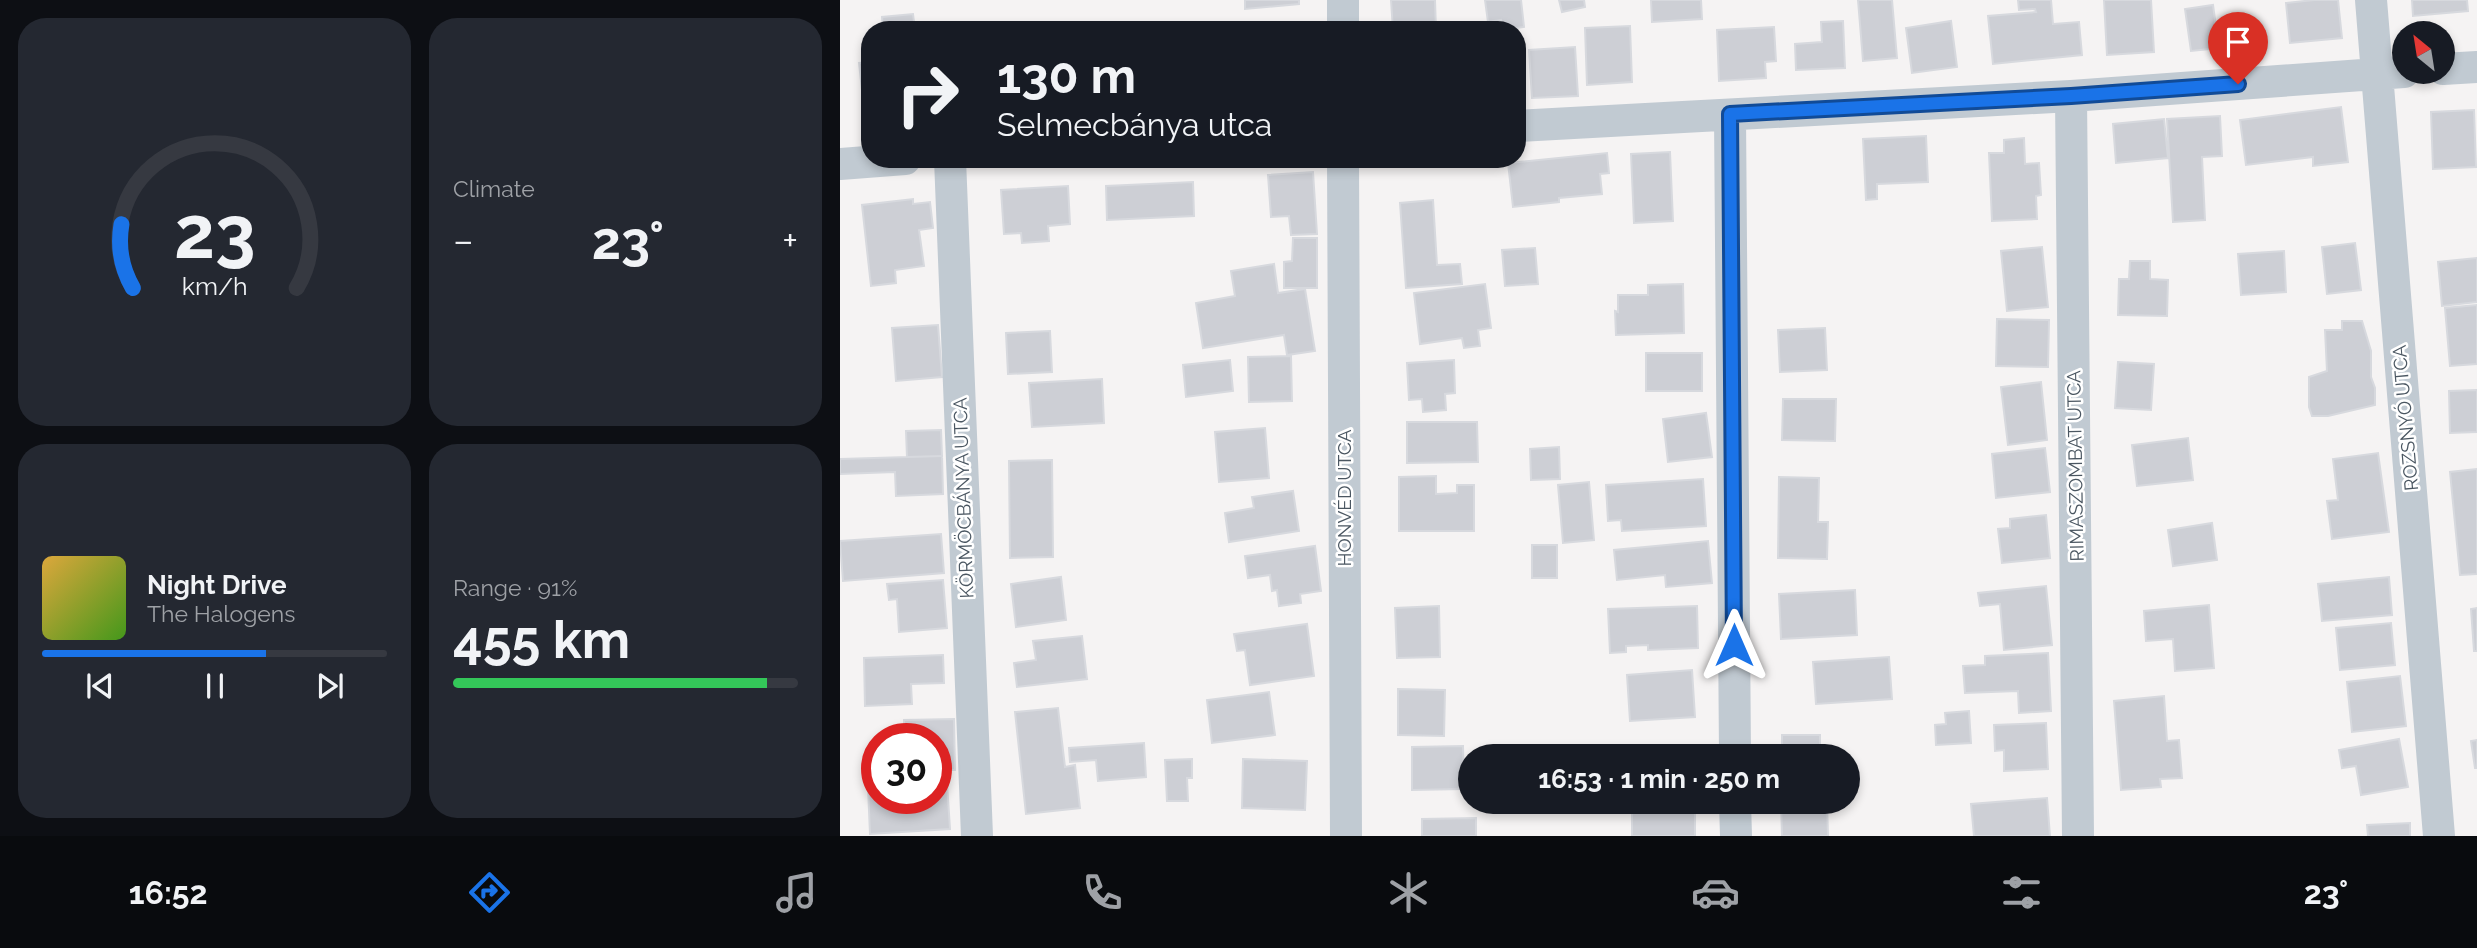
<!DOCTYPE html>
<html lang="en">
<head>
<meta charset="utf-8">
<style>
	:root { --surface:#171b24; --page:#242831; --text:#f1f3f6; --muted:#9ea1a6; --line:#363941; --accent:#1a73e8 }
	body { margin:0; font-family:Raleway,sans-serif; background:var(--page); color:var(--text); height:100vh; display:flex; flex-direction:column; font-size:26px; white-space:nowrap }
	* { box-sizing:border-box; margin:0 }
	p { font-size:23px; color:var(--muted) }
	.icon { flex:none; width:38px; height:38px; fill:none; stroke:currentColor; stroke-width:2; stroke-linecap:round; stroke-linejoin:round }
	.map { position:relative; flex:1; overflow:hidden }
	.sheet { display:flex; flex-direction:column; gap:18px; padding:18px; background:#0d0f14; width:840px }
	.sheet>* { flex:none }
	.banner { position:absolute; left:21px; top:21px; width:665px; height:147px; border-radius:28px; box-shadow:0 4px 10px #0003; background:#171b24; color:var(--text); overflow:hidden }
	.needle { width:46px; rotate:330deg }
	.buttons { position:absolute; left:1552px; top:21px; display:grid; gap:14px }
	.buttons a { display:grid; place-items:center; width:63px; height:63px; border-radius:50%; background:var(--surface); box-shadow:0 4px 10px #0003; font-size:35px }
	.speed { position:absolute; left:21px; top:723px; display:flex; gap:14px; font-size:35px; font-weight:700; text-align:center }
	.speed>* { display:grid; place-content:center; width:91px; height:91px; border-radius:50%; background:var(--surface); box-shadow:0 4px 10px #0003; line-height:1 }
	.speed .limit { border:10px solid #d22; background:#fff; color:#111 }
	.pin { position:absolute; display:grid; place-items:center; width:60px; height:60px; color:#fff; margin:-72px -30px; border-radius:50% 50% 50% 0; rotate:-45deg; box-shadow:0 0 7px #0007 }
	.pin .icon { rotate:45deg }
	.me { position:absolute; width:77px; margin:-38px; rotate:0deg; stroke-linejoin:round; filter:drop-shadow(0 0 5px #0008) }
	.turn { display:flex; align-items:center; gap:24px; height:147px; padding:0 21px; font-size:32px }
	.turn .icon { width:91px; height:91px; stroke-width:2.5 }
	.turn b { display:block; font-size:49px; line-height:60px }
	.big { font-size:52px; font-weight:700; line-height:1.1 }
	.sheet .widget { flex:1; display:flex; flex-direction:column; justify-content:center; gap:10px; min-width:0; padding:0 24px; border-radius:28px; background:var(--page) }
	.sheet .dial { align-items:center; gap:0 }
	.dial svg { height:182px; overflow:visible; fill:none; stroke:var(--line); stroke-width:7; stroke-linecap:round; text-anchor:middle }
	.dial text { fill:var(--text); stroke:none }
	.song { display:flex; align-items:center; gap:21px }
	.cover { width:84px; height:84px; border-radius:10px; background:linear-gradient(135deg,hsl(40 70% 55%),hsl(100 70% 35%)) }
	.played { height:7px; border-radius:4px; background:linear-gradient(90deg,var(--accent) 65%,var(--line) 65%) }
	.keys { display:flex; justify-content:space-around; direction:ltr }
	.heat { display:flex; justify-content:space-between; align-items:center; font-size:38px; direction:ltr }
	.charge { height:10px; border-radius:5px; background:linear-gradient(90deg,#34c759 91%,var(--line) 0) }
	.sheet .tiles { flex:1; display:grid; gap:18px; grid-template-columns:repeat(2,1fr) }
	.trip { position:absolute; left:618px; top:744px; width:402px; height:70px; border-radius:35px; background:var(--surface); box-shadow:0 4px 10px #0003; font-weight:700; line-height:70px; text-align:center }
	.tabs { display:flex; height:112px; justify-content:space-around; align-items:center; background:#090b0e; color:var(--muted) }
	.tabs .icon { width:49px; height:49px }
	.tabs .on { color:var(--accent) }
	.tabs b { font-size:32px; color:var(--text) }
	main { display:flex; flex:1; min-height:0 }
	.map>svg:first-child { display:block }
</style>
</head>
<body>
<main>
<section class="sheet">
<div class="tiles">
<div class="widget dial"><svg viewBox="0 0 100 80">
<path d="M14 69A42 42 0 1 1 86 69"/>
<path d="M14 69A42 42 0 0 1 9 41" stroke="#1a73e8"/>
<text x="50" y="56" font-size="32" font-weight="700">23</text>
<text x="50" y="72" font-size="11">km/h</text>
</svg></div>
<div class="widget"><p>Climate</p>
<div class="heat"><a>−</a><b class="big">23°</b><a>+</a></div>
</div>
<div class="widget">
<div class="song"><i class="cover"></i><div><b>Night Drive</b><p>The Halogens</p></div></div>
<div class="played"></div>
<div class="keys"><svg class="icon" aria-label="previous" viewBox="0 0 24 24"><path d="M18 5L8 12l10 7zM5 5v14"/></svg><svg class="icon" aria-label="pause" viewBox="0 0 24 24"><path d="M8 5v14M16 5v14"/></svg><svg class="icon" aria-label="next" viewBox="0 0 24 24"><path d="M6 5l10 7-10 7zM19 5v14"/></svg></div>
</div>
<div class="widget"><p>Range · 91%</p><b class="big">455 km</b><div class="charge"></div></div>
</div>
</section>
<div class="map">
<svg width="1637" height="836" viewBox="0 0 1637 836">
	<rect width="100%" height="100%" fill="#f5f3f3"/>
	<!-- building -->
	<path fill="#cdcfd5" stroke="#d7d9de" stroke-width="2" d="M 405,0 L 459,0 L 459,4 L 405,9 Z
		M 551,0 L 595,0 L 596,30 L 553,30 Z
		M 645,0 L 681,0 L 684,27 L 662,30 L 661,20 L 648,22 Z
		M 719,0 L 744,0 L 745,7 L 722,12 Z
		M 811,0 L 861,0 L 862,19 L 812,22 Z
		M 1018,0 L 1052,0 L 1057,58 L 1023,61 Z
		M 1178,0 L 1211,0 L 1213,24 L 1239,22 L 1242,55 L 1153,64 L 1148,16 L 1196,12 L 1195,9 L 1179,10 Z
		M 1264,0 L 1311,0 L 1314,52 L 1267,55 Z
		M 1474,0 L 1498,0 L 1502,38 L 1450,43 L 1446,3 Z
		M 1572,0 L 1627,0 L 1628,11 L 1573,16 Z
		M 1373,5 L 1379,48 L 1351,51 L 1345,9 Z
		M 73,14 L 75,30 L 43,30 L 42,17 Z
		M 1003,21 L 1005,68 L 956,70 L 955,44 L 982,42 L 981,22 Z
		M 1111,21 L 1117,67 L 1072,73 L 1066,28 Z
		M 321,26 L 321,30 L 292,30 L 292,28 Z
		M 790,26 L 792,82 L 747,85 L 745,28 Z
		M 934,27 L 936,61 L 925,62 L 926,78 L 879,81 L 877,30 Z
		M 735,47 L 738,96 L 692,98 L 689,50 Z
		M 30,62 L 30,127 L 26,127 L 19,63 Z
		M 1501,107 L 1508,162 L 1473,166 L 1473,157 L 1406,165 L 1400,120 Z
		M 1634,110 L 1636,167 L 1593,169 L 1591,112 Z
		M 1380,116 L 1382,156 L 1362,157 L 1365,220 L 1333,222 L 1327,119 Z
		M 1324,119 L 1328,158 L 1276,163 L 1273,124 Z
		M 1086,136 L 1088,182 L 1037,184 L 1037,199 L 1026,200 L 1023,139 Z
		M 1184,138 L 1185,164 L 1199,163 L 1201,195 L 1196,196 L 1197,219 L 1152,221 L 1149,153 L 1164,153 L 1164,140 Z
		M 830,152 L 833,221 L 794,223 L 791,154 Z
		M 767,153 L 769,173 L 760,174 L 762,194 L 719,198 L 719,202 L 673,207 L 668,163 Z
		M 473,172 L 477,234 L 451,235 L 449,216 L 431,217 L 428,175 Z
		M 353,182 L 354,216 L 267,220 L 266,186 Z
		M 228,186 L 230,224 L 208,226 L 209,241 L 182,243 L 181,233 L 164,234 L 161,190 Z
		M 73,199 L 73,204 L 90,202 L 93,228 L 79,230 L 84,266 L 55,270 L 56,283 L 31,286 L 22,205 Z
		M 593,200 L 597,265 L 620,264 L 622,284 L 566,288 L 560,203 Z
		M 453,238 L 477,238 L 477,288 L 444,288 L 444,262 L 452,261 Z
		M 1515,243 L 1521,290 L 1487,294 L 1482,247 Z
		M 1202,247 L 1208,307 L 1167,311 L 1161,251 Z
		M 695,248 L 698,284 L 665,286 L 662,250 Z
		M 1444,251 L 1446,292 L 1401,295 L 1398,254 Z
		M 1637,258 L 1637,302 L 1602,306 L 1598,262 Z
		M 1290,261 L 1310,261 L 1310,279 L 1328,280 L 1327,316 L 1278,315 L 1279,279 L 1289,279 Z
		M 434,264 L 438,293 L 465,289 L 475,351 L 447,355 L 444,335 L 363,348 L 356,303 L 395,296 L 391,271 Z
		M 645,284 L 651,328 L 638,330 L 640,346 L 624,348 L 622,338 L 580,344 L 574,293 Z
		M 843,284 L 844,333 L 776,335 L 775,311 L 778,312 L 778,295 L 808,295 L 808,285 Z
		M 1637,305 L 1637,364 L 1610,366 L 1605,308 Z
		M 1157,319 L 1209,320 L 1208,367 L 1156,366 Z
		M 1502,321 L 1522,321 L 1531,351 L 1531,377 L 1535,388 L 1535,405 L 1488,416 L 1472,416 L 1469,407 L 1469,377 L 1487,371 L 1485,330 L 1502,330 Z
		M 98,325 L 102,377 L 56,381 L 52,328 Z
		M 985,328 L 987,370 L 940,372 L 938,330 Z
		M 210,331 L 212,372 L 168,374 L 166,333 Z
		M 806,353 L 862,353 L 862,391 L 806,391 Z
		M 451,356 L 452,401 L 409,402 L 408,357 Z
		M 390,360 L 393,391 L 346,397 L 343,365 Z
		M 614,360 L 615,393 L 605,394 L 606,410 L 583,412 L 582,399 L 569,400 L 567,363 Z
		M 1278,362 L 1314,364 L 1311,410 L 1275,408 Z
		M 262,379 L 264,423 L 192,427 L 189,383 Z
		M 1201,382 L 1207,440 L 1168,445 L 1161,387 Z
		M 1637,390 L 1637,432 L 1610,433 L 1609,391 Z
		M 943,399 L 996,399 L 995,441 L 942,440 Z
		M 866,413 L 872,457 L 828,462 L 823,419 Z
		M 567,422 L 637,422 L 638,462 L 567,463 Z
		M 425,428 L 429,478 L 379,482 L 375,432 Z
		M 101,430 L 102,456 L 67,457 L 66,431 Z
		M 1348,438 L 1353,480 L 1297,486 L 1292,445 Z
		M 719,447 L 720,479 L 691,480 L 690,449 Z
		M 1205,448 L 1210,492 L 1156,498 L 1152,454 Z
		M 1538,453 L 1549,532 L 1492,539 L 1487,501 L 1498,500 L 1493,459 Z
		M 102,456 L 103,494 L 56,496 L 55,472 L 0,474 L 0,459 Z
		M 212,460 L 213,557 L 170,558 L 169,461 Z
		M 1637,469 L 1637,574 L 1620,575 L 1610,472 Z
		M 596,476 L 596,494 L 617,493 L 617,485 L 634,485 L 634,531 L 559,531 L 559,477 Z
		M 939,477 L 979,478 L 978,522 L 988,522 L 987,559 L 938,558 Z
		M 863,479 L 866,526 L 782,531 L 781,520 L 768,521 L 766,485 Z
		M 749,482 L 754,540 L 723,543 L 718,485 Z
		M 453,491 L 459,531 L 389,542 L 385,513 L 414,508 L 412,497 Z
		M 1206,515 L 1210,558 L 1162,563 L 1158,529 L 1170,528 L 1170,519 Z
		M 1372,523 L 1377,560 L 1333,566 L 1328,530 Z
		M 101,534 L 104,573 L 3,581 L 0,541 Z
		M 868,541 L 872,583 L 826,587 L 825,575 L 777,580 L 774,550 Z
		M 692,545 L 717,545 L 717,578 L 692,578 Z
		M 475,546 L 481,591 L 460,594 L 461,603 L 439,606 L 437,590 L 432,591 L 430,575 L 408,578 L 405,556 Z
		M 221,577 L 226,620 L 176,627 L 171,584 Z
		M 1549,577 L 1552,615 L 1482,621 L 1478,584 Z
		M 103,580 L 107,628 L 59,632 L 57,599 L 49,600 L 47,584 Z
		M 1206,586 L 1212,645 L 1164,650 L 1160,604 L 1140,606 L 1138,593 Z
		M 1015,590 L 1017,635 L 941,639 L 939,594 Z
		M 1369,605 L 1374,668 L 1335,671 L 1333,639 L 1306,641 L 1304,611 Z
		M 599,606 L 600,657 L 557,658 L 555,608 Z
		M 857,606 L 858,648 L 808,650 L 808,645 L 786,646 L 786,652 L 770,653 L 768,609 Z
		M 1637,608 L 1637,651 L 1634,651 L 1631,609 Z
		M 1551,623 L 1555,665 L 1500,670 L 1496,628 Z
		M 467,624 L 474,676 L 410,685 L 405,650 L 397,651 L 394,634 Z
		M 242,636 L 247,679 L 177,687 L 174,663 L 196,660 L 193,641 Z
		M 1208,653 L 1211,711 L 1179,713 L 1178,691 L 1125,693 L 1123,666 L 1145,665 L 1145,656 Z
		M 103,655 L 104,683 L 71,684 L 72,704 L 25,706 L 24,658 Z
		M 1049,657 L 1052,699 L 976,704 L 973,662 Z
		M 852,670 L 855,717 L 790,721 L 787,675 Z
		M 1560,676 L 1566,726 L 1512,732 L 1507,682 Z
		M 558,689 L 605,690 L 604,736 L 558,735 Z
		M 429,692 L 435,735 L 372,743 L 367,700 Z
		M 1324,696 L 1327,741 L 1339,740 L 1342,778 L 1320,779 L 1321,787 L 1281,790 L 1274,701 Z
		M 218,708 L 225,767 L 235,765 L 240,808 L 186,814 L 175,712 Z
		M 1129,711 L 1131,743 L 1096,745 L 1095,725 L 1106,724 L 1105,713 Z
		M 114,719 L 115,770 L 96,770 L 96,738 L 64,738 L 64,720 Z
		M 1206,723 L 1208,769 L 1164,771 L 1164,750 L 1155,751 L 1154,725 Z
		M 942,735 L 980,735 L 980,756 L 942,756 Z
		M 1559,739 L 1568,787 L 1521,795 L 1516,766 L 1502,768 L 1499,750 Z
		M 1637,740 L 1637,768 L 1635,768 L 1631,741 Z
		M 304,743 L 306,777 L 258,781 L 256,760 L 230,762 L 229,748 Z
		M 623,746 L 624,789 L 572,790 L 572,747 Z
		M 352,759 L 352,778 L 347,778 L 348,801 L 327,801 L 325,760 Z
		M 403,759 L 467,761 L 465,810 L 402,808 Z
		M 96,783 L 107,783 L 110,829 L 30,834 L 28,787 L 37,787 L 37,798 L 96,798 Z
		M 1207,798 L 1210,836 L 1134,836 L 1131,804 Z
		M 941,802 L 987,802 L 988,836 L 942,836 Z
		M 792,810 L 855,811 L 855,836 L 792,836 Z
		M 636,818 L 636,836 L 582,836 L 582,819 Z
		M 1570,823 L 1570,836 L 1528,836 L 1527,825 Z"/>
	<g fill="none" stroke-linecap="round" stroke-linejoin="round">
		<!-- minor -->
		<path stroke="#c1cad2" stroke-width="32" d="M 1531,0 L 1599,836
			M 503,30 L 503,0
			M 1603,69 L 1637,67
			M 1231,96 L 1238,836
			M 890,115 L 895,756
			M 677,126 L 1231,96 L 1564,72
			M 110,159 L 137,836
			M 503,159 L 506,836
			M 0,164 L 65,159
			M 895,802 L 896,836"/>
	</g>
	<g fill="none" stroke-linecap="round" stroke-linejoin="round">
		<!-- route casing -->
		<g stroke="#114b97" stroke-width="18">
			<path id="route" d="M 894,645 L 890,114 L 1231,96 L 1398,84"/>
		</g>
		<!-- route -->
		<use href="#route" stroke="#1a73e8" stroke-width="12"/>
	</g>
	<g text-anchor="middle" stroke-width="5" stroke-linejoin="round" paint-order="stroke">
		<!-- street labels -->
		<g font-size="19" fill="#4a5661" stroke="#fff">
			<text transform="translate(1565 418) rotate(-95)" y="7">ROZSNYÓ UTCA</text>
			<text transform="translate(1235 466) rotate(-91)" y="7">RIMASZOMBAT UTCA</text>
			<text transform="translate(123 498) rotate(-92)" y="7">KÖRMÖCBÁNYA UTCA</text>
			<text transform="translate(504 498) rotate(-90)" y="7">HONVÉD UTCA</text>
		</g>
	</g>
</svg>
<div class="buttons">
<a><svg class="needle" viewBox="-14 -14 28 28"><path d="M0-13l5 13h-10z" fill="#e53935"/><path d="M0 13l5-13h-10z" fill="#9ea1a6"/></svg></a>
</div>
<div class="speed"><div class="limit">30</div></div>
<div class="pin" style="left:1398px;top:84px;background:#d93025"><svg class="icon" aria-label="arrive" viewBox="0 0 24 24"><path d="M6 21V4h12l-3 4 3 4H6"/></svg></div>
<svg class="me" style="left:894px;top:645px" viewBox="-20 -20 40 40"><path d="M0-17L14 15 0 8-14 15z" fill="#1a73e8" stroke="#fff" stroke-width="4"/></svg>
<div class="trip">16:53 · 1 min · 250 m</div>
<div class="banner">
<div class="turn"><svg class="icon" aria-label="right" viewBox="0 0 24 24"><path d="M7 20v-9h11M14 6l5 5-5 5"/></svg><div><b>130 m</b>Selmecbánya utca</div></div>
</div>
</div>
</main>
<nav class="tabs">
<b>16:52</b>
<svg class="icon on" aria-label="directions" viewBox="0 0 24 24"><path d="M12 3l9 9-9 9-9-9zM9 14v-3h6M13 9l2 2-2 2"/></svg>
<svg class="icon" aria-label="music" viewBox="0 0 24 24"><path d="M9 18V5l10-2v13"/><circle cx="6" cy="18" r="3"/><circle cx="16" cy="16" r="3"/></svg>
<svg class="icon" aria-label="phone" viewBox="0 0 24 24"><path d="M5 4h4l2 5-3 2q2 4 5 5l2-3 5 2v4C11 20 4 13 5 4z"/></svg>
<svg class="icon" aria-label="climate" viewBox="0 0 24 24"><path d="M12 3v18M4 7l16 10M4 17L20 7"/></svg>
<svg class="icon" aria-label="car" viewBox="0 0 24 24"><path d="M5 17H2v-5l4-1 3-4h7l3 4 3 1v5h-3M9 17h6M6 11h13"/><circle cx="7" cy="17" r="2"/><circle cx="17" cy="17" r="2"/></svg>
<svg class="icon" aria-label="filters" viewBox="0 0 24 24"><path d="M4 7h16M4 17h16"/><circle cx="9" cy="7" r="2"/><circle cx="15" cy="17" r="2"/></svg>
<b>23°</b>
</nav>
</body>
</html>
